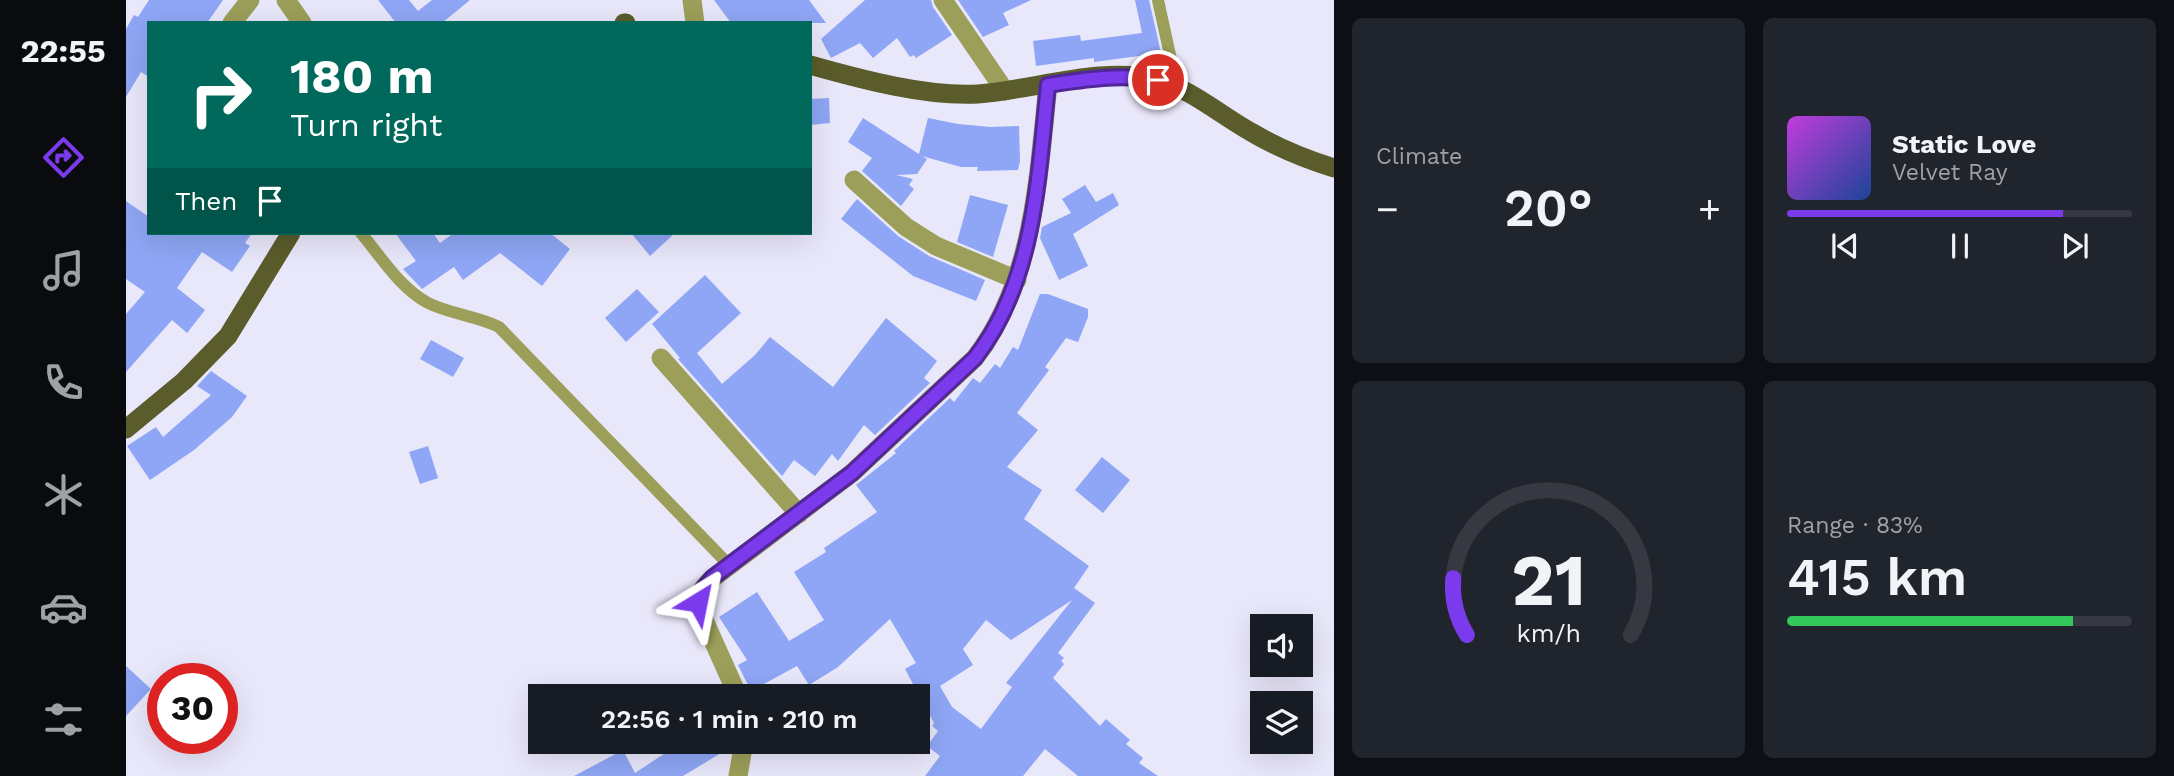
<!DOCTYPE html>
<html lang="en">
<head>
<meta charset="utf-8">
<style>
	:root { --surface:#171b24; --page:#20242c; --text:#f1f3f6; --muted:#9ea1a6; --line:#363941; --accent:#7c3aed }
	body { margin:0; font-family:"Work Sans",sans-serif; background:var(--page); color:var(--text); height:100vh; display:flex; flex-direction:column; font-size:26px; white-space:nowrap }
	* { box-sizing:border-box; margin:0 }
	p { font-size:23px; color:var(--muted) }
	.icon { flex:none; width:38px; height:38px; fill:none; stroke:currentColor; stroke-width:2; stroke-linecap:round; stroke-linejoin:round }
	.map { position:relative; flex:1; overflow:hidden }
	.drawer { display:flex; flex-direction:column; gap:18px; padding:18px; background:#0d0f14; width:840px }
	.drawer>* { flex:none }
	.hud { position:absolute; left:21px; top:21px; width:665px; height:214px; border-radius:0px; box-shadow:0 7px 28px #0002; background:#00695c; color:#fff; overflow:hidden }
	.buttons { position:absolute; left:1124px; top:614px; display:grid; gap:14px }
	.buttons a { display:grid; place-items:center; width:63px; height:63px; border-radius:0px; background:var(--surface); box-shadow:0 7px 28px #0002; font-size:35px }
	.speed { position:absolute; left:21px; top:663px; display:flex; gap:14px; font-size:35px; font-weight:700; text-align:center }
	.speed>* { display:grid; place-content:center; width:91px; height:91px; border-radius:50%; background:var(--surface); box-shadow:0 7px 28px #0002; line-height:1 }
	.speed .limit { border:10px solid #d22; background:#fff; color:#111 }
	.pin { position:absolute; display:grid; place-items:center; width:60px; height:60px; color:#fff; margin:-30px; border:4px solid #fff; border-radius:50%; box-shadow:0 2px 7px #0007 }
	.me { position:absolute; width:77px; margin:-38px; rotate:35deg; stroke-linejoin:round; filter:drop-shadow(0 0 5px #0008) }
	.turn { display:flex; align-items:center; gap:24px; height:147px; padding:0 28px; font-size:32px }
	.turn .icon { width:91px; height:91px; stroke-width:2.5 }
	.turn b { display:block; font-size:49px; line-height:60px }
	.then { display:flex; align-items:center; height:66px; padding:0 28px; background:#0003; gap:14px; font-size:26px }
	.big { font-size:52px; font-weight:600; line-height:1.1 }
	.drawer .tile { flex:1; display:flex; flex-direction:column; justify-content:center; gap:10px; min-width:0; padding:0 24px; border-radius:10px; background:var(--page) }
	.drawer .dial { align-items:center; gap:0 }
	.dial svg { height:182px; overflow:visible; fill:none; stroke:var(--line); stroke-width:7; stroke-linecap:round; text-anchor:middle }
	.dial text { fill:var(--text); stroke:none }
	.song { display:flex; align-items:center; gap:21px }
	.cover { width:84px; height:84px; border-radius:10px; background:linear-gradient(135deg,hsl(290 70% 55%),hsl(220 70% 35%)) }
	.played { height:7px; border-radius:4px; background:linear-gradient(90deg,var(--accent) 80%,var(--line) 80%) }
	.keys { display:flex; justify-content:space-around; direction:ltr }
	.heat { display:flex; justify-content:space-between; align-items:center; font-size:38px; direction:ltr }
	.charge { height:10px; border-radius:5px; background:linear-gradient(90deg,#34c759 83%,var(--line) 0) }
	.drawer .tiles { flex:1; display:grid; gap:18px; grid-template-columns:repeat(2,1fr) }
	.trip { position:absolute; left:402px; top:684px; width:402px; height:70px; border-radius:0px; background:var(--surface); box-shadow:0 7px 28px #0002; font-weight:600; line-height:70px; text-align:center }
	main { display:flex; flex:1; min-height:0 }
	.tab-bar { display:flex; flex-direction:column; width:126px; justify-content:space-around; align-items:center; background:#090b0e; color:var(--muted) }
	.tab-bar .icon { width:49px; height:49px }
	.tab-bar .selected { color:var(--accent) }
	.tab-bar b { font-size:32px; color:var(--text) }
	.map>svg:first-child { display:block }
</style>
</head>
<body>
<main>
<nav class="tab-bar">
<b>22:55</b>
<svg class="icon selected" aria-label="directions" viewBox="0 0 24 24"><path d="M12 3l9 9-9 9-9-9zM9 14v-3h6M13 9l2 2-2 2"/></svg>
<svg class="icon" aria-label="music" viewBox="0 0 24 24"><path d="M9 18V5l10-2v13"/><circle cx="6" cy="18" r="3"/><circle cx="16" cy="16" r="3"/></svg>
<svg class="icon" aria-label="phone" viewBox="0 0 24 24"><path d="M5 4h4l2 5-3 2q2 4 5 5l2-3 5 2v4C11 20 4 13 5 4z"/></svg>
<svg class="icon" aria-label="climate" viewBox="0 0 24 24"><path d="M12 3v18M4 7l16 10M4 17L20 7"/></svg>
<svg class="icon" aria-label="car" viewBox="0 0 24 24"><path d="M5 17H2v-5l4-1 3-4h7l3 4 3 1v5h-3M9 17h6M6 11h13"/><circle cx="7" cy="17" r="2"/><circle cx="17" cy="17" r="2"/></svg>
<svg class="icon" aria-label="filters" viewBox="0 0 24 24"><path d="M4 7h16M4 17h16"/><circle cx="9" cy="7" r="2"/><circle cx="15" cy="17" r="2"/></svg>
</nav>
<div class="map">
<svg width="1208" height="776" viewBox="0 0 1208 776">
	<rect width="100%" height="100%" fill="#e9e7fa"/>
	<!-- building -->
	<path fill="#8ea6f5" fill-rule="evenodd" d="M 23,0 L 97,0 L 81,23 L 21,23 L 23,77 L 15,72 L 0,97 L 0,29 L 8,15 L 12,17 Z
		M 252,0 L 283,0 L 292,11 L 306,0 L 344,0 L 316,23 L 270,23 Z
		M 588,0 L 683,0 L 700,23 L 605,23 Z
		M 739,0 L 805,0 L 807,7 L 826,35 L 790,58 L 788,55 L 784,57 L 771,38 L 747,58 L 734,43 L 705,58 L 695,39 Z
		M 832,0 L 905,0 L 877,13 L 883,25 L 857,37 Z
		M 1009,0 L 1023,0 L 1035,53 L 968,62 L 968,58 L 910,66 L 907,41 L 954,35 L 955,41 L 1016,33 Z
		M 703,98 L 704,123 L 684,125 L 684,99 Z
		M 737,118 L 793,154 L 802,118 L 832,124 L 865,127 L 893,126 L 894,161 L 892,170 L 851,171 L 852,167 L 835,167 L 796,156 L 801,159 L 791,174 L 770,175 L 787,179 L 783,185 L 788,189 L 775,206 L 736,171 L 746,158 L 722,142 Z
		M 959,185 L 970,202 L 987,193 L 993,205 L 947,234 L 962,266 L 933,280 L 914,238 L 916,227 L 945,213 L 936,199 Z
		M 844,195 L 882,205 L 867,257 L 831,242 Z
		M 731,199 L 772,236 L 803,256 L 859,280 L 850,301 L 787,276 L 715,219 Z
		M 0,201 L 23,217 L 23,233 L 126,233 L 119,243 L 124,246 L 106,272 L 76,252 L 51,288 L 79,310 L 61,333 L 46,320 L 0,372 L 0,314 L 19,292 L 0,279 Z
		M 269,233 L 307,233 L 314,243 L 328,233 L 424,233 L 444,249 L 416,286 L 374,253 L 337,280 L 328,267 L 296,289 L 277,269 L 290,261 Z
		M 505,233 L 549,233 L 524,256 Z
		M 579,275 L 615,313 L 571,353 L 596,384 L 629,355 L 644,337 L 707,387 L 760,318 L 811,361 L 798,378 L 804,383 L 749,435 L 738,425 L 712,461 L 706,454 L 689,476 L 668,460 L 656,476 L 552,359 L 554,358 L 526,324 Z
		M 511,289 L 533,312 L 500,342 L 479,318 Z
		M 914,294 L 922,294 L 962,309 L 962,317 L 952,342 L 940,338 L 919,367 L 923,370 L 891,413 L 912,430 L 881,467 L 916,490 L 898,519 L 963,566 L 948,588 L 969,603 L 932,653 L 938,658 L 935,661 L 938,664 L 927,678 L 974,726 L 980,719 L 1004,740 L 1000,744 L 1017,758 L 1013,763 L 1032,776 L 952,776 L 919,749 L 897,776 L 799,776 L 814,756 L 801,746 L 812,731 L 806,726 L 808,723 L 779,669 L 790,663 L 764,619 L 712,667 L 683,685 L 671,666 L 625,691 L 612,665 L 621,660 L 593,617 L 631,592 L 663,641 L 698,620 L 668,572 L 700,552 L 698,548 L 751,512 L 730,485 L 770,453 L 768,451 L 824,398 L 828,402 L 847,378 L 854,383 L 869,364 L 874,368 L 887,347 L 892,350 ZM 946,600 L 880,683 L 886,687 L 855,729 L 826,707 L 814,686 L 847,665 L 837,649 L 860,620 L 885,640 Z
		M 305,340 L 338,358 L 327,377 L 294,359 Z
		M 85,371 L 121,396 L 106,417 L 68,450 L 24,480 L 1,446 L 30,427 L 37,437 L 85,395 L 71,386 Z
		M 302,446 L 312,478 L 294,484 L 283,452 Z
		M 976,457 L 1004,480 L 977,513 L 949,490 Z
		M 0,666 L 25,689 L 0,716 Z
		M 556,742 L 606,742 L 605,747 L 557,776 L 448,776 L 497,750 L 509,773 Z"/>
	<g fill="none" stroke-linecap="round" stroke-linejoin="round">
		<!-- service -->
		<path stroke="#9c9f59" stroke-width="12" d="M 1032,0 L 1051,87
			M 235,233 C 255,257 274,288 302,303 C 324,314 351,316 373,327 L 603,565"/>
		<!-- minor -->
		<path stroke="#9c9f59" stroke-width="19" d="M 160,0 L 176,23
			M 566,0 L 569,23
			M 817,0 L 879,91
			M 106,23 L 124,0
			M 728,180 L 780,227 L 810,246 L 891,280
			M 535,358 L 673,514
			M 612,696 L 573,609 C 570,595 577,587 587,578 L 726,473 L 849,358 C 908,281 912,178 922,85
			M 612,776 L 618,742"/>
		<!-- primary -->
		<path stroke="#5a5c2b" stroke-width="19" d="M 498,23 L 500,23
			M 684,65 C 734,79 800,97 852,94 C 908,90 977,65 1032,80 C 1061,87 1098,117 1125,132 C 1152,148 1179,159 1208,168
			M 0,429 L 58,381 L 102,336 L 165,233"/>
	</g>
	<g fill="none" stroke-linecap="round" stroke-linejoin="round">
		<!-- route casing -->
		<g stroke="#51269a" stroke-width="18">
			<path id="route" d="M 572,602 L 576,590 L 586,578 L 726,473 L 849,358 C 909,281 912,178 922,85 C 960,79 994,74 1032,80"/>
		</g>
		<!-- route -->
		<use href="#route" stroke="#7c3aed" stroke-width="12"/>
	</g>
</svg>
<div class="buttons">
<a><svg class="icon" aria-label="sound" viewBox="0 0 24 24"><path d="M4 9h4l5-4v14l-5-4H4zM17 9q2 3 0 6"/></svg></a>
<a><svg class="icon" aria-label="layers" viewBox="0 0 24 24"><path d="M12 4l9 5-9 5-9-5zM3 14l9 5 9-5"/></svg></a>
</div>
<div class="speed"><div class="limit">30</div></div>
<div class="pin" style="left:1032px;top:80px;background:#d93025"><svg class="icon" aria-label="arrive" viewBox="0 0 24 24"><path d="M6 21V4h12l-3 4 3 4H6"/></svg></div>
<svg class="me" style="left:572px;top:602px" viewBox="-20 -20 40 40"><path d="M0-17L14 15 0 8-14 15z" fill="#7c3aed" stroke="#fff" stroke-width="4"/></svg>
<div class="trip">22:56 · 1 min · 210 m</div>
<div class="hud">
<div class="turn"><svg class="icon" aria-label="right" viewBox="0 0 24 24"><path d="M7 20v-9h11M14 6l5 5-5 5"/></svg><div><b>180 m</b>Turn right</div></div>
<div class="then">Then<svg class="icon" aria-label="arrive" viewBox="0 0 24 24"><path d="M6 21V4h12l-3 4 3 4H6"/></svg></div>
</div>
</div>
<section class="drawer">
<div class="tiles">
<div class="tile"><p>Climate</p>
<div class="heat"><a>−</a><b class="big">20°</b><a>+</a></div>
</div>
<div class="tile">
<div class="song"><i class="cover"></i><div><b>Static Love</b><p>Velvet Ray</p></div></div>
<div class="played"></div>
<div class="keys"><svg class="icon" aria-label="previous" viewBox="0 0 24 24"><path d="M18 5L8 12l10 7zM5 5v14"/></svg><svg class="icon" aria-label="pause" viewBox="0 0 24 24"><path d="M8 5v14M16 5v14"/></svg><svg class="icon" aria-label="next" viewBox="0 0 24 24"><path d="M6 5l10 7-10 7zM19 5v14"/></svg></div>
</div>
<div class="tile dial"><svg viewBox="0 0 100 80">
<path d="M14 69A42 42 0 1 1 86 69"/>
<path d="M14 69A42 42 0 0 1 8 44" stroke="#7c3aed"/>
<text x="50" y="56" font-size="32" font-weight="700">21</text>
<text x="50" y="72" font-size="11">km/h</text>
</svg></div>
<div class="tile"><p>Range · 83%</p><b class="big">415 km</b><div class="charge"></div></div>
</div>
</section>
</main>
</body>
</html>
